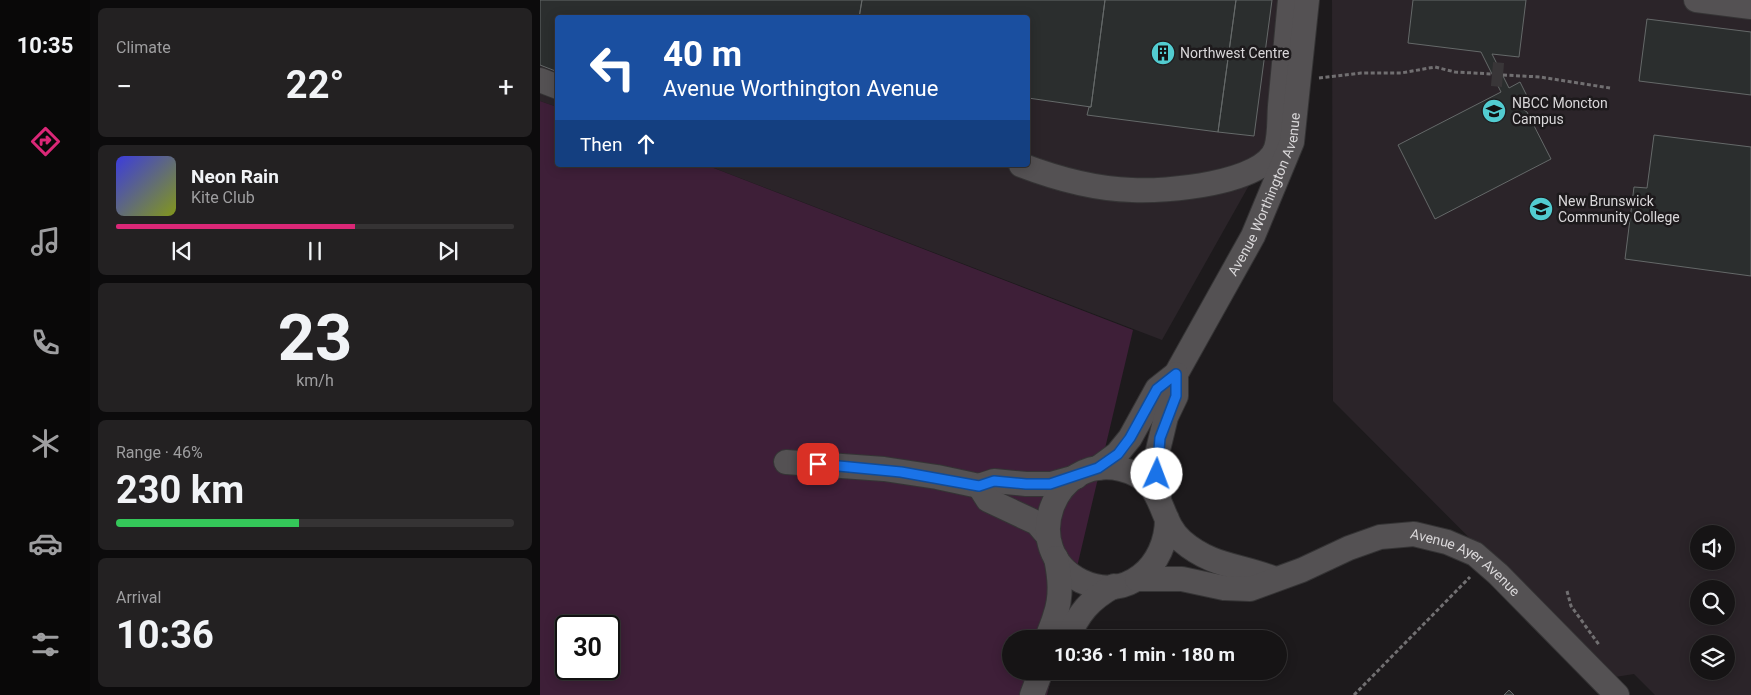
<!DOCTYPE html>
<html lang="en">
<head>
<meta charset="utf-8">
<style>
	:root { --surface:#161415; --page:#232122; --text:#f1f3f6; --muted:#9e9ea0; --line:#353334; --accent:#db2777 }
	body { margin:0; font-family:Roboto,sans-serif; background:var(--page); color:var(--text); height:100vh; display:flex; flex-direction:column; font-size:19px; white-space:nowrap }
	* { box-sizing:border-box; margin:0 }
	p { font-size:16px; color:var(--muted) }
	.icon { flex:none; width:28px; height:28px; fill:none; stroke:currentColor; stroke-width:2; stroke-linecap:round; stroke-linejoin:round }
	.map { position:relative; flex:1; overflow:hidden }
	.side { display:flex; flex-direction:column; gap:8px; padding:8px; background:#0c0b0c; width:450px }
	.side>* { flex:none }
	.hud { position:absolute; left:15px; top:15px; width:475px; height:152px; border-radius:5px; box-shadow:0 2px 12px #0003,0 0 0 1px var(--line); background:#1a4fa0; color:#fff; overflow:hidden }
	.tools { position:absolute; left:1150px; top:525px; display:grid; gap:10px }
	.tools a { display:grid; place-items:center; width:45px; height:45px; border-radius:50%; background:var(--surface); box-shadow:0 2px 12px #0003,0 0 0 1px var(--line); font-size:25px }
	.speed { position:absolute; left:15px; top:615px; display:flex; gap:10px; font-size:25px; font-weight:700; text-align:center }
	.speed>* { display:grid; place-content:center; width:65px; height:65px; border-radius:50%; background:var(--surface); box-shadow:0 2px 12px #0003,0 0 0 1px var(--line); line-height:1 }
	.speed .limit { border:2px solid #111; border-radius:8px; background:#fff; color:#111 }
	.pin { position:absolute; display:grid; place-items:center; width:42px; height:42px; color:#fff; margin:-21px; border-radius:10px; box-shadow:0 2px 8px #0006 }
	.me { position:absolute; width:55px; margin:-28px; rotate:2deg; stroke-linejoin:round; filter:drop-shadow(0 0 4px #0008) }
	.turn { display:flex; align-items:center; gap:18px; height:105px; padding:0 25px; font-size:22px }
	.turn .icon { width:65px; height:65px; stroke-width:2.5 }
	.turn b { display:block; font-size:35px; line-height:42px }
	.then { display:flex; align-items:center; height:48px; padding:0 25px; background:#0003; gap:10px; font-size:19px }
	.big { font-size:38px; font-weight:700; line-height:1.1 }
	.side .widget { flex:1; display:flex; flex-direction:column; justify-content:center; gap:8px; min-width:0; padding:0 18px; border-radius:8px; background:var(--page) }
	.side .dial { align-items:center; gap:0 }
	.dial b { font-size:65px; line-height:1 }
	.song { display:flex; align-items:center; gap:15px }
	.cover { width:60px; height:60px; border-radius:8px; background:linear-gradient(135deg,hsl(240 70% 55%),hsl(70 70% 35%)) }
	.played { height:5px; border-radius:2px; background:linear-gradient(90deg,var(--accent) 60%,var(--line) 60%) }
	.keys { display:flex; justify-content:space-around; direction:ltr }
	.heat { display:flex; justify-content:space-between; align-items:center; font-size:28px; direction:ltr }
	.charge { height:8px; border-radius:4px; background:linear-gradient(90deg,#34c759 46%,var(--line) 0) }
	.trip { position:absolute; left:462px; top:630px; width:285px; height:50px; border-radius:25px; background:var(--surface); box-shadow:0 2px 12px #0003,0 0 0 1px var(--line); font-weight:700; line-height:50px; text-align:center }
	main { display:flex; flex:1; min-height:0 }
	.dock { display:flex; flex-direction:column; width:90px; justify-content:space-around; align-items:center; background:#090808; color:var(--muted) }
	.dock .icon { width:35px; height:35px }
	.dock .selected { color:var(--accent) }
	.dock b { font-size:22px; color:var(--text) }
	.map>svg:first-child { display:block }
</style>
</head>
<body>
<main>
<nav class="dock">
<b>10:35</b>
<svg class="icon selected" aria-label="directions" viewBox="0 0 24 24"><path d="M12 3l9 9-9 9-9-9zM9 14v-3h6M13 9l2 2-2 2"/></svg>
<svg class="icon" aria-label="music" viewBox="0 0 24 24"><path d="M9 18V5l10-2v13"/><circle cx="6" cy="18" r="3"/><circle cx="16" cy="16" r="3"/></svg>
<svg class="icon" aria-label="phone" viewBox="0 0 24 24"><path d="M5 4h4l2 5-3 2q2 4 5 5l2-3 5 2v4C11 20 4 13 5 4z"/></svg>
<svg class="icon" aria-label="climate" viewBox="0 0 24 24"><path d="M12 3v18M4 7l16 10M4 17L20 7"/></svg>
<svg class="icon" aria-label="car" viewBox="0 0 24 24"><path d="M5 17H2v-5l4-1 3-4h7l3 4 3 1v5h-3M9 17h6M6 11h13"/><circle cx="7" cy="17" r="2"/><circle cx="17" cy="17" r="2"/></svg>
<svg class="icon" aria-label="filters" viewBox="0 0 24 24"><path d="M4 7h16M4 17h16"/><circle cx="9" cy="7" r="2"/><circle cx="15" cy="17" r="2"/></svg>
</nav>
<section class="side">
<div class="widget"><p>Climate</p>
<div class="heat"><a>−</a><b class="big">22°</b><a>+</a></div>
</div>
<div class="widget">
<div class="song"><i class="cover"></i><div><b>Neon Rain</b><p>Kite Club</p></div></div>
<div class="played"></div>
<div class="keys"><svg class="icon" aria-label="previous" viewBox="0 0 24 24"><path d="M18 5L8 12l10 7zM5 5v14"/></svg><svg class="icon" aria-label="pause" viewBox="0 0 24 24"><path d="M8 5v14M16 5v14"/></svg><svg class="icon" aria-label="next" viewBox="0 0 24 24"><path d="M6 5l10 7-10 7zM19 5v14"/></svg></div>
</div>
<div class="widget dial"><b>23</b><p>km/h</p></div>
<div class="widget"><p>Range · 46%</p><b class="big">230 km</b><div class="charge"></div></div>
<div class="widget"><p>Arrival</p><b class="big">10:36</b></div>
</section>
<div class="map">
<svg width="1211" height="695" viewBox="0 0 1211 695">
	<rect width="100%" height="100%" fill="#1d1a1c"/>
	<!-- built -->
	<path fill="#2b2429" fill-rule="evenodd" d="M 0,0 L 741,0 L 730,148 L 622,340 L 166,165 L 488,165 L 488,18 L 18,18 L 17,107 L 0,101 Z
		M 792,0 L 1211,0 L 1211,695 L 1115,695 L 1094,674 L 1069,678 L 793,401 ZM 1159,534 L 1186,534 L 1186,561 L 1159,561 ZM 1159,589 L 1186,589 L 1186,616 L 1159,616 ZM 1159,644 L 1186,644 L 1186,671 L 1159,671 Z"/>
	<!-- green -->
	<path fill="#3e1f38" fill-rule="evenodd" d="M 0,101 L 17,107 L 18,165 L 166,165 L 593,330 L 520,639 L 471,639 L 471,671 L 513,671 L 507,695 L 0,695 ZM 26,626 L 69,626 L 69,669 L 26,669 Z"/>
	<!-- building -->
	<path fill="#2b2e2e" stroke="#656969" d="M 0,0 L 322,0 L 319,18 L 18,18 L 18,72 L 0,65 Z
		M 322,0 L 565,0 L 551,107 L 488,98 L 488,18 L 319,18 Z
		M 565,0 L 696,0 L 678,132 L 547,115 L 549,107 L 551,107 Z
		M 696,0 L 732,0 L 714,136 L 678,132 Z
		M 873,0 L 986,0 L 979,57 L 952,54 L 969,88 L 980,82 L 991,104 L 982,109 L 987,112 L 1011,159 L 895,219 L 858,145 L 961,92 L 941,52 L 868,43 Z
		M 1107,19 L 1211,32 L 1211,95 L 1099,81 Z
		M 1114,135 L 1211,147 L 1211,276 L 1085,259 L 1094,187 L 1107,188 Z
		M 969,690 L 974,695 L 964,695 Z"/>
	<g fill="none" stroke-linecap="round" stroke-linejoin="round">
		<!-- minor-tunnel -->
		<path stroke="#393638" stroke-width="24" stroke-dasharray="24 12" stroke-linecap="butt" d="M 952,74 L 963,75"/>
		<!-- minor casing -->
		<g stroke="#353435" stroke-width="26">
			<g id="minor">
				<path d="M 1156,0 L 1211,7"/>
				<path d="M 0,80 L 18,87"/>
				<path d="M 481,165 C 515,178 555,189 592,190 C 624,192 725,184 736,148 C 740,136 739,119 740,106 C 743,71 747,35 750,0"/>
				<path d="M 246,462 L 344,469 L 397,477 L 439,486 L 454,481 L 486,484 L 511,484 L 536,477"/>
				<path id="s1" d="M 558,468 L 577,454 L 590,438 L 617,389 L 636,374 L 713,236 L 752,142 L 767,0"/>
				<path d="M 439,486 L 448,500 L 497,523 L 508,536"/>
				<path d="M 619,496 L 617,454 L 626,417 L 636,396 L 636,374"/>
				<path d="M 627,519 C 627,565 587,603 541,581 C 478,550 513,453 581,469 C 627,480 616,518 642,541 C 672,567 701,565 735,579"/>
				<path id="s2" d="M 597,579 L 642,579 L 684,588 L 710,589 L 762,570 L 809,548 L 840,537 L 874,534 L 907,542 L 935,554 L 958,574 L 1077,695"/>
				<path d="M 507,639 C 509,631 513,624 515,616 C 522,596 520,578 516,558"/>
				<path d="M 527,639 C 539,613 549,600 574,586"/>
				<path d="M 492,695 L 501,671"/>
			</g>
		</g>
		<!-- path -->
		<path stroke="#716f71" stroke-width="3" stroke-dasharray="4 2.5" stroke-linecap="butt" d="M 963,75 L 1000,77 L 1070,88
			M 779,78 L 821,73 L 861,73 L 895,67 L 915,72 L 952,74
			M 1027,591 L 1031,606 L 1060,646
			M 814,695 L 930,577"/>
		<!-- minor -->
		<use href="#minor" stroke="#545153" stroke-width="24"/>
	</g>
	<g fill="none" stroke-linecap="round" stroke-linejoin="round">
		<!-- route casing -->
		<g stroke="#114b97" stroke-width="12">
			<path id="route" d="M 278,464 L 361,472 L 439,486 L 454,481 L 486,484 L 510,484 L 558,468 L 578,454 L 590,438 L 617,389 L 636,374 L 636,396 L 620,438 L 617,474"/>
		</g>
		<!-- route -->
		<use href="#route" stroke="#1a73e8" stroke-width="9"/>
	</g>
	<!-- icons -->
	<defs>
		<g id="building-disc" transform="scale(1.25)"><circle r="9.5" fill="#52ccd0" stroke="#1d1a1c"/><path d="M-4-6H4V6H1V3H-1V6H-4ZM-2.5-4.3h1.7v1.8h-1.7ZM.8-4.3h1.7v1.8H.8ZM-2.5-1h1.7V.8h-1.7ZM.8-1h1.7V.8H.8Z" fill="#111"/></g>
		<g id="university-disc" transform="scale(1.25)"><circle r="9.5" fill="#52ccd0" stroke="#1d1a1c"/><path d="M0-5L7-2L0 1L-7-2ZM-4 1L0 2.5L4 1V4Q0 6-4 4Z" fill="#111"/></g>
	</defs>
	<g fill-rule="evenodd">
		<use href="#building-disc" x="623" y="53"/>
		<use href="#university-disc" x="954" y="111"/>
		<use href="#university-disc" x="1001" y="209"/>
	</g>
	<g text-anchor="middle" stroke-width="5" stroke-linejoin="round" paint-order="stroke">
		<!-- poi labels -->
		<g font-size="14" fill="#d9d7d9" stroke="#1d1a1c" text-anchor="start">
			<text x="640" y="58">Northwest Centre</text>
			<text x="972" y="108">NBCC Moncton<tspan x="972" dy="16">Campus</tspan></text>
			<text x="1018" y="206">New Brunswick<tspan x="1018" dy="16">Community College</tspan></text>
		</g>
		<!-- street labels -->
		<g font-size="14" fill="#d9d7d9" stroke="#1d1a1c">
			<text dy="5" stroke="none"><textPath href="#s1" startOffset="326">Avenue Worthington Avenue</textPath></text>
			<text dy="5" stroke="none"><textPath href="#s2" startOffset="348">Avenue Ayer Avenue</textPath></text>
		</g>
	</g>
</svg>
<div class="tools">
<a><svg class="icon" aria-label="sound" viewBox="0 0 24 24"><path d="M4 9h4l5-4v14l-5-4H4zM17 9q2 3 0 6"/></svg></a>
<a><svg class="icon" aria-label="search" viewBox="0 0 24 24"><circle cx="10" cy="10" r="6"/><path d="M15 15l6 6"/></svg></a>
<a><svg class="icon" aria-label="layers" viewBox="0 0 24 24"><path d="M12 4l9 5-9 5-9-5zM3 14l9 5 9-5"/></svg></a>
</div>
<div class="speed"><div class="limit">30</div></div>
<div class="pin" style="left:278px;top:464px;background:#d93025"><svg class="icon" aria-label="arrive" viewBox="0 0 24 24"><path d="M6 21V4h12l-3 4 3 4H6"/></svg></div>
<svg class="me" style="left:617px;top:474px" viewBox="-20 -20 40 40"><circle r="19" fill="#fff"/><path d="M0-13L10 11 0 6-10 11z" fill="#1a73e8"/></svg>
<div class="trip">10:36 · 1 min · 180 m</div>
<div class="hud">
<div class="turn"><svg class="icon" aria-label="left" viewBox="0 0 24 24"><path d="M17 20v-9H6M10 6l-5 5 5 5"/></svg><div><b>40 m</b>Avenue Worthington Avenue</div></div>
<div class="then">Then<svg class="icon" aria-label="ahead" viewBox="0 0 24 24"><path d="M12 20V5M6 11l6-6 6 6"/></svg></div>
</div>
</div>
</main>
</body>
</html>
